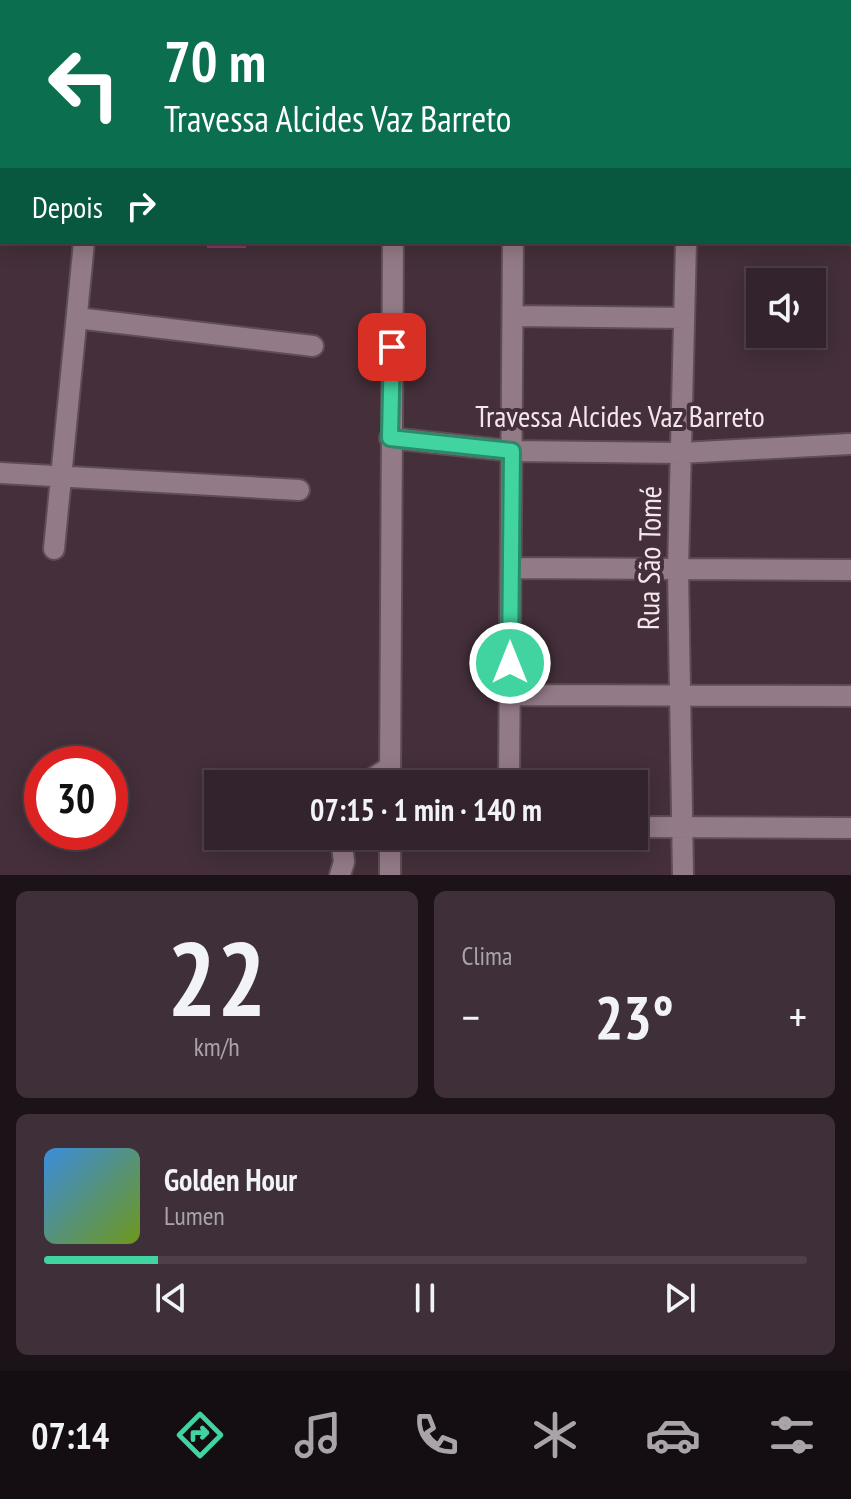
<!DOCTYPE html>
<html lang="pt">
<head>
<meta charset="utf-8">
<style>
	:root { --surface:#33232c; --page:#3e2f38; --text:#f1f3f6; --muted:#a9a4a9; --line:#4e4048; --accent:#41d4a1 }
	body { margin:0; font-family:"PT Sans Narrow",sans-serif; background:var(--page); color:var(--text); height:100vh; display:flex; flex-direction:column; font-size:30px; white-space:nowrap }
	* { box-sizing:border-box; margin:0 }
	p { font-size:26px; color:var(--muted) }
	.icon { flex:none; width:44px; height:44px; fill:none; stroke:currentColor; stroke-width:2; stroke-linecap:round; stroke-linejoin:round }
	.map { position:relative; height:875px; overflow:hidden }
	.side { display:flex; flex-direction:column; gap:16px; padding:16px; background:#1c1318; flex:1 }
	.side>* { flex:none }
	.banner { position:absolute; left:0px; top:0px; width:852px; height:244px; box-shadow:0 4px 20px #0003,0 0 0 2px var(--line); background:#0b6e4f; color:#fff; overflow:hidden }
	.controls { position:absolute; left:746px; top:268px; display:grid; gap:16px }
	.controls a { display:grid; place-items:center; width:80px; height:80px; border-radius:0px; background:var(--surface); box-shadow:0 4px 20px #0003,0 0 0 2px var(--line); font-size:40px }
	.speed { position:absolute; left:24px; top:746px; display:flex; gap:16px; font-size:40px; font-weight:700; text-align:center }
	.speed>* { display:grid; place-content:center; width:104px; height:104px; border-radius:50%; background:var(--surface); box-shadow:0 4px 20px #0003,0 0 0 2px var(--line); line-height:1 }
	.speed .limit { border:12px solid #d22; background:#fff; color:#111 }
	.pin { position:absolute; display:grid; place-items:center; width:68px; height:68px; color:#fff; margin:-34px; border-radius:16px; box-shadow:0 4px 12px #0006 }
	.me { position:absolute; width:88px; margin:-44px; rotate:0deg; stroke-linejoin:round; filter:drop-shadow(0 0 6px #0008) }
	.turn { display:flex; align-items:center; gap:28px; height:168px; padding:0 32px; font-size:36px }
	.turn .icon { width:104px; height:104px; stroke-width:2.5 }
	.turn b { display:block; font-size:56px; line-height:68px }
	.then { display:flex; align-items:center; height:76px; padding:0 32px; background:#0003; gap:16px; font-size:30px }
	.big { font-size:60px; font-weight:700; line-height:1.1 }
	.side .widget { flex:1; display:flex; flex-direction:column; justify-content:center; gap:12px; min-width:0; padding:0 28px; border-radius:12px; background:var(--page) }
	.side .dial { align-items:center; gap:0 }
	.dial b { font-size:104px; line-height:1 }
	.song { display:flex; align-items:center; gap:24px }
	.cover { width:96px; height:96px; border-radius:12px; background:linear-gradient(135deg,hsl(210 70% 55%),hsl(80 70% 35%)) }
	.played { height:8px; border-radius:4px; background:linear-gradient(90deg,var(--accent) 15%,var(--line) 15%) }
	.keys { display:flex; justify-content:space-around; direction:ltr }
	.heat { display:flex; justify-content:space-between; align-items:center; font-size:44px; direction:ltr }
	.side .tiles { flex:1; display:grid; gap:16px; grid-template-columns:1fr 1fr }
	.widget:last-child { grid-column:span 2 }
	.trip { position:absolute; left:204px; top:770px; width:444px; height:80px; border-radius:0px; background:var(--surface); box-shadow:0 4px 20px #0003,0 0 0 2px var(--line); font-weight:700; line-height:80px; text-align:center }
	.tab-bar { display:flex; height:128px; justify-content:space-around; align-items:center; background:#140e12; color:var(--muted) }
	.tab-bar .icon { width:56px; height:56px }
	.tab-bar .selected { color:var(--accent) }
	.tab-bar b { font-size:36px; color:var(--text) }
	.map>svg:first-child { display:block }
</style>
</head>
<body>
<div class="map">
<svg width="851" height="875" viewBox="0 0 851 875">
	<rect width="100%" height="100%" fill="#442f3a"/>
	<!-- building -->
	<path fill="#853a67" d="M 207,242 L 246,242 L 246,248 L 207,248 Z"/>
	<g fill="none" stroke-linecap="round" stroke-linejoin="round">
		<!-- minor casing -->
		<g stroke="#5f4d56" stroke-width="24">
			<path id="minor" d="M 80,0 L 84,2
				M 466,0 L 466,2
				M 544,0 L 597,2
				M 388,1 L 404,0
				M 2,2 L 10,0
				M 47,2 L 51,0
				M 104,2 L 104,0
				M 689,2 L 689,0
				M 850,8 L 851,8
				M 0,19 L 2,19
				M 850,187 L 851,187
				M 513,316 L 684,318
				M 77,318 L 313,346
				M 390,438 L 512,451 L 681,453 L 850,444
				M 0,473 L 299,490
				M 54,549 L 84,242
				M 511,568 L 851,570
				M 510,695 L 851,696
				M 364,784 L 390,767
				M 390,784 L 393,242
				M 509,784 L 513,242
				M 634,827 L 851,828
				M 390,836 L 390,875
				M 340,875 L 344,862 L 341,836
				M 683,875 L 678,569 L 686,242"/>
		</g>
		<!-- minor -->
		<use href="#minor" stroke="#937a87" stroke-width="20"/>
	</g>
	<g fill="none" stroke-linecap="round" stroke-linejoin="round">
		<!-- route casing -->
		<g stroke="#2a8a69" stroke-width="20">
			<path id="route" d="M 392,347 L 390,438 L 512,451 L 510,663"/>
		</g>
		<!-- route -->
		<use href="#route" stroke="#41d4a1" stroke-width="14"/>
	</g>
	<g text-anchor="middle" stroke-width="8" stroke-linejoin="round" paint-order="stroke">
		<!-- street labels -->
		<g font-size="30" fill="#f4e6ed" stroke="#442f3a">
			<text x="620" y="427">Travessa Alcides Vaz Barreto</text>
			<text transform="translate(650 558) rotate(-89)" y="10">Rua São Tomé</text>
		</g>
	</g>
</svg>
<div class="controls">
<a><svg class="icon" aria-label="sound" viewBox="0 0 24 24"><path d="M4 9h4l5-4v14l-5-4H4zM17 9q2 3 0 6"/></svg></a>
</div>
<div class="speed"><div class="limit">30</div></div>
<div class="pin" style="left:392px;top:347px;background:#d93025"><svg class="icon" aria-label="arrive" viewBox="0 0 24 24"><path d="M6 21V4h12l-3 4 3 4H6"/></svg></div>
<svg class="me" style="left:510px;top:663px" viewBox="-20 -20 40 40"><circle r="17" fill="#41d4a1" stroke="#fff" stroke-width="3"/><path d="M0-11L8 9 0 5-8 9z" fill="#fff"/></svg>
<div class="trip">07:15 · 1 min · 140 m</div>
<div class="banner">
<div class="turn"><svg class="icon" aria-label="left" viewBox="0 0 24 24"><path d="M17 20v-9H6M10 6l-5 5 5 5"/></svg><div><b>70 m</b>Travessa Alcides Vaz Barreto</div></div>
<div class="then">Depois<svg class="icon" aria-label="right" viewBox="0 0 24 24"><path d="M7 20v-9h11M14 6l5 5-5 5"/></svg></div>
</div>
</div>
<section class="side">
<div class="tiles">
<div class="widget dial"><b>22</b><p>km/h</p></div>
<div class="widget"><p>Clima</p>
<div class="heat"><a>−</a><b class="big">23°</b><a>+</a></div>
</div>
<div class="widget">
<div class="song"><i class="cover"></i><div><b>Golden Hour</b><p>Lumen</p></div></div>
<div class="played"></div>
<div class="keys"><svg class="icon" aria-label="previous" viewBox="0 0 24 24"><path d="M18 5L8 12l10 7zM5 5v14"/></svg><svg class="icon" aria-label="pause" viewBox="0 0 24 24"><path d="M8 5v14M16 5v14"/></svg><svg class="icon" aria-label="next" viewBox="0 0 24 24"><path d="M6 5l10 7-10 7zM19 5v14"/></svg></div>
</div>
</div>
</section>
<nav class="tab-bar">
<b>07:14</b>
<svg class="icon selected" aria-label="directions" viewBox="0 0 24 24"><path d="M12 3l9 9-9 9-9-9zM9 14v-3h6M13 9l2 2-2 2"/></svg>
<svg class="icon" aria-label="music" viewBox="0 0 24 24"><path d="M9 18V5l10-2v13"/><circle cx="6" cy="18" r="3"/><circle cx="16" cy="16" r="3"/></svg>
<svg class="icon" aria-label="phone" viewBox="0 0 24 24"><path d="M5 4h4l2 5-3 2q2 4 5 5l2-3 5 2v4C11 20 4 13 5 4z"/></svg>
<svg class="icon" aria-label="climate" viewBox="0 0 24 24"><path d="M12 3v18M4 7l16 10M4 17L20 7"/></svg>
<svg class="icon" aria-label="car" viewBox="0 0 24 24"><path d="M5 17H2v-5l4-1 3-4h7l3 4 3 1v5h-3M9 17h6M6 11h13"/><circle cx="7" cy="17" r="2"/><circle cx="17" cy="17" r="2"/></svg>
<svg class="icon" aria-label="filters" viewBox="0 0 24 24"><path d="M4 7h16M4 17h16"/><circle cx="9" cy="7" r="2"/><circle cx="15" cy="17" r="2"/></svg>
</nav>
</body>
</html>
